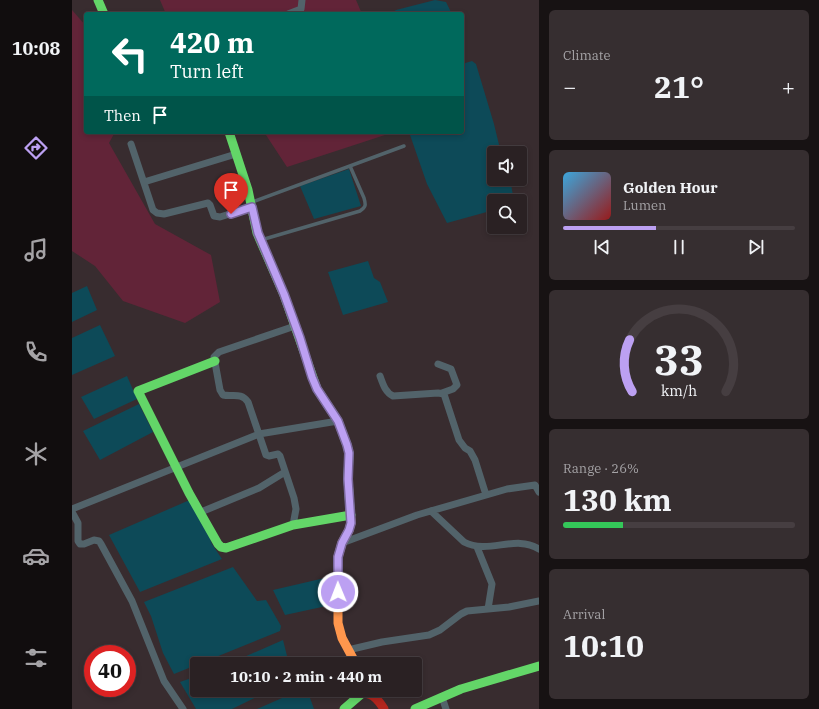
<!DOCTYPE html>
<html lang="en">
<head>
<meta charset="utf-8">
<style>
	:root { --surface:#2a2123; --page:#362e30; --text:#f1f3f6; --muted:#a5a3a6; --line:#463e41; --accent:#bca0f2 }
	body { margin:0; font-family:"IBM Plex Serif",serif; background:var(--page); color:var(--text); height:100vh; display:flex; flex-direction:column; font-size:15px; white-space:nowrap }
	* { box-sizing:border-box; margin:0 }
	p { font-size:13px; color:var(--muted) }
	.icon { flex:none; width:22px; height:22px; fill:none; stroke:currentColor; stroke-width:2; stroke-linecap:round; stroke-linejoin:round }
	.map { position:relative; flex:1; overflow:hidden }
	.details { display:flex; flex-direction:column; gap:10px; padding:10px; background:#171213; width:280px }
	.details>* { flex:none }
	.banner { position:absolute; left:12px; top:12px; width:380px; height:122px; border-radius:4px; box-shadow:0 2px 6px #0003,0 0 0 1px var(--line); background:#00695c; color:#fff; overflow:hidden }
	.tools { position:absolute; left:415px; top:146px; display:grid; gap:8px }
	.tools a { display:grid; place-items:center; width:40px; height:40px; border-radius:4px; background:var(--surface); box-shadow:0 2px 6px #0003,0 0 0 1px var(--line); font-size:20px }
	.speed { position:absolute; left:12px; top:645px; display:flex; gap:8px; font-size:20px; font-weight:700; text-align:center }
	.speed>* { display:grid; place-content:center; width:52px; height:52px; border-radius:50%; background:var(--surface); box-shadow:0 2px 6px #0003,0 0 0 1px var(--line); line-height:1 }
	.speed .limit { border:6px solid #d22; background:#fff; color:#111 }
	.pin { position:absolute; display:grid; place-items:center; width:34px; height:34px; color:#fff; margin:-41px -17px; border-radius:50% 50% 50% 0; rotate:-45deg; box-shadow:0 0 4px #0007 }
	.pin .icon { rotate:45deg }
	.me { position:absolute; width:44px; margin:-22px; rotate:359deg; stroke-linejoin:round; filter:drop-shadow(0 0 3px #0008) }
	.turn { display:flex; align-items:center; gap:14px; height:84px; padding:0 20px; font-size:18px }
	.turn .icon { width:52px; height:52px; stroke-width:2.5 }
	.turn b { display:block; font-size:28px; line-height:34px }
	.then { display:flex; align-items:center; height:38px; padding:0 20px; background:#0003; gap:8px; font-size:15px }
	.big { font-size:30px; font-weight:700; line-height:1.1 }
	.details .widget { flex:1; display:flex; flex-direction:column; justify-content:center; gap:6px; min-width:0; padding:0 14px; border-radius:6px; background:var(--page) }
	.details .dial { align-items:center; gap:0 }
	.dial svg { height:104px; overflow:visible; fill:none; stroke:var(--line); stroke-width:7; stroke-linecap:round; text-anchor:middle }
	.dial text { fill:var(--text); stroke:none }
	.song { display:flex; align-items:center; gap:12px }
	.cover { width:48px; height:48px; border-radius:6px; background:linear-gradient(135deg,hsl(200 70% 55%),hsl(0 70% 35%)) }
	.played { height:4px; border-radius:2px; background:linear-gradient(90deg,var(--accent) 40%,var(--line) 40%) }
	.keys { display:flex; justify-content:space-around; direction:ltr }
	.heat { display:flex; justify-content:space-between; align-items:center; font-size:22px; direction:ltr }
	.charge { height:6px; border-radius:3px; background:linear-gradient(90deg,#34c759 26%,var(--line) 0) }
	.trip { position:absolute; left:118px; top:657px; width:232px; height:40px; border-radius:4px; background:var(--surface); box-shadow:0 2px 6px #0003,0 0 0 1px var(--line); font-weight:700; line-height:40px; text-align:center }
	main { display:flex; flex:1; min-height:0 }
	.menu { display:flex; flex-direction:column; width:72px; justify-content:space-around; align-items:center; background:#110d0e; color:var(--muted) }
	.menu .icon { width:28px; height:28px }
	.menu .active { color:var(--accent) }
	.menu b { font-size:18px; color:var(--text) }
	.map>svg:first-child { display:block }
</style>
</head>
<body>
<main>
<nav class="menu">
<b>10:08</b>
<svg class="icon active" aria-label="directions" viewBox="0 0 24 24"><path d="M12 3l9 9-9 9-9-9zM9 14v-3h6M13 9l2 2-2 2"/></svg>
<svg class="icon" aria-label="music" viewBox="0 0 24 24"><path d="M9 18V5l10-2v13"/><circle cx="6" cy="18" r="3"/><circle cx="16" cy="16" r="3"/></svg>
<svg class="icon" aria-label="phone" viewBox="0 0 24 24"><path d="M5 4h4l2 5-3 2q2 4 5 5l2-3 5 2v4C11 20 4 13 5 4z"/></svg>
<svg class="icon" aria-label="climate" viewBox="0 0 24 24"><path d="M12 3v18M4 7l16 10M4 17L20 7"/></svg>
<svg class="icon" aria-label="car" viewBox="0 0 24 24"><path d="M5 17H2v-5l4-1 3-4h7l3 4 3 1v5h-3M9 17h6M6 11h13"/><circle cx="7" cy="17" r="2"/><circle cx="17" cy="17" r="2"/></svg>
<svg class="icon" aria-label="filters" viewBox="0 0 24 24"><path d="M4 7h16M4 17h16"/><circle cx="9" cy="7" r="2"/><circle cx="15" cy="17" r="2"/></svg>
</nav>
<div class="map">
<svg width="467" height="709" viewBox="0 0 467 709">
	<rect width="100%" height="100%" fill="#382c2f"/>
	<!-- green -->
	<path fill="#622438" d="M 88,0 L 284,0 L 290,14 L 94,14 Z
		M 0,10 L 14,26 L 14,132 L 43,132 L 37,143 L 83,224 L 139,255 L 148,302 L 113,323 L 51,301 L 23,266 L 0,251 Z
		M 192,132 L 316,132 L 316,134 L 215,167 Z"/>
	<!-- water -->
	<path fill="#0d4a58" d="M 363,0 L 374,2 L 380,14 L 318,14 L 324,10 Z
		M 400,61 L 404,64 L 422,124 L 429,153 L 422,153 L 422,179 L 438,179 L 442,201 L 422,201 L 422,210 L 375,223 L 355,184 L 337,132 L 390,132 L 390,64 Z
		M 277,169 L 289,206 L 242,219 L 228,186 Z
		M 296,261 L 302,278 L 308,282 L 316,302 L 271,315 L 256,272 Z
		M 15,286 L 25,310 L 0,322 L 0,293 Z
		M 28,325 L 43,356 L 0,375 L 0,338 Z
		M 55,376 L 65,399 L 22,419 L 9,397 Z
		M 67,404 L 81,432 L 28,460 L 11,431 Z
		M 120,499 L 126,507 L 140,544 L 150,559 L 68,592 L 37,535 Z
		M 161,567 L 185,601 L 194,600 L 209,626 L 208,631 L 102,674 L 91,653 L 79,616 L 72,602 Z
		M 257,577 L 259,605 L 213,615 L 201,590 Z
		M 211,640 L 217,664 L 156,664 Z
		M 125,676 L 125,690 L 199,690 L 160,709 L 124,709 L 108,682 Z
		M 233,690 L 238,698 L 242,709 L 185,709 L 226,691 Z"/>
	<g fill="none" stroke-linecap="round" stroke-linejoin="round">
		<!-- lane -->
		<path stroke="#52636a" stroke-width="3.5" d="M 180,202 L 332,146
			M 189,240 L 288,211 C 294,207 294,205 292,198 L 278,166"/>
		<!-- street -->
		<path stroke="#52636a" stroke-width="7" d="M 216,14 L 229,9 L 230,0
			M 59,144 L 81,210 L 85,213 L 92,214 L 136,203 L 138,205 L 142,216 L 148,217 L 180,207
			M 72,182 L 164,154
			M 366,364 L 379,369 L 385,385 L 381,389 L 370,393
			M 308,376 C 311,384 313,392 321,396 L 366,393 L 372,394 L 387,440 L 393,448 L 398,451 L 403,460 L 414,495
			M 0,509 L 187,434 L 266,421
			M 359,511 L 392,542 C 417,555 443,534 467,549
			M 0,512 L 6,523 L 6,541 L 8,544 L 12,544 L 22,540 L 27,541 L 29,544 L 60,601 L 92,681 L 111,709
			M 129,512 L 187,488 L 213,472
			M 221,525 L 224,509 L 222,498 L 208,456 L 206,454 L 197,456 L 194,455 L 176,402 C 169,392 161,397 151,395 L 148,390 L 142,357 L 147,352 L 223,326
			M 270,543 L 345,515 L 435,489 L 463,485 L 467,492
			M 405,547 L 420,584 L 416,609
			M 276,650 L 310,642 L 357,635 L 368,630 L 389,614 L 395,611 L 437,607 L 467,601
			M 370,697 L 374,709"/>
		<!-- fast -->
		<path stroke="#63d668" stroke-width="9" d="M 26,0 L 32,14
			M 157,132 L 176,190 L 185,233 L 212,295 L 245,389 L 266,421 L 275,445 L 277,453 L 276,479 L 278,509
			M 143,361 L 66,391 L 117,493 L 146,544 L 149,547 L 154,548 L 221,525 L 279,515
			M 272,709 L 294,690
			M 343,709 L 389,689 L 467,666"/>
		<!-- slow -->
		<path stroke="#ff974d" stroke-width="9" d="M 278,509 L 279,523 L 277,530 L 270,543 L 266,557 L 266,623 L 270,638 L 284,664"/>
		<!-- jam -->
		<path stroke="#b3261e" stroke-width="9" d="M 292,693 C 302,694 307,701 312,709"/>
	</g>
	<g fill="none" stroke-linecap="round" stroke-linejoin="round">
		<!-- route casing -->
		<g stroke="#7a689d" stroke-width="10">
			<path id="route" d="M 159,214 L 180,207 L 186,233 L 212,294 L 228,338 L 240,377 L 245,389 L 266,421 L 275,445 L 277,453 L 276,479 L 279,523 L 277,530 L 270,543 L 266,557 L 266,592"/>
		</g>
		<!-- route -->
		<use href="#route" stroke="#bca0f2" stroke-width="7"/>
	</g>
</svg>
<div class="tools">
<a><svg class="icon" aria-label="sound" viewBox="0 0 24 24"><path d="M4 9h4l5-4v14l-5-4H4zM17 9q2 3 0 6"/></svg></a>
<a><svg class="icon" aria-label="search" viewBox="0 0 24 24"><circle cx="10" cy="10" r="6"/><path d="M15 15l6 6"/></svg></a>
</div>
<div class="speed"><div class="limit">40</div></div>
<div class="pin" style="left:159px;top:214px;background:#d93025"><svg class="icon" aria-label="arrive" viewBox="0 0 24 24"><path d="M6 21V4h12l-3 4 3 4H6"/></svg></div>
<svg class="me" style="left:266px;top:592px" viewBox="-20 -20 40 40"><circle r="17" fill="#bca0f2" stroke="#fff" stroke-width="3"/><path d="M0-11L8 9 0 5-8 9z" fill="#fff"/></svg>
<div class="trip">10:10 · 2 min · 440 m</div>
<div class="banner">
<div class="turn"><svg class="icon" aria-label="left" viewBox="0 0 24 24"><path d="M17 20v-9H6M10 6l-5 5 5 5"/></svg><div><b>420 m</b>Turn left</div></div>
<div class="then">Then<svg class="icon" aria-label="arrive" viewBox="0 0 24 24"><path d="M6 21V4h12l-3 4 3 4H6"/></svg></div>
</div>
</div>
<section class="details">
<div class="widget"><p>Climate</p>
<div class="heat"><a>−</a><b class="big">21°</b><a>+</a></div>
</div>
<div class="widget">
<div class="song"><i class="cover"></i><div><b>Golden Hour</b><p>Lumen</p></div></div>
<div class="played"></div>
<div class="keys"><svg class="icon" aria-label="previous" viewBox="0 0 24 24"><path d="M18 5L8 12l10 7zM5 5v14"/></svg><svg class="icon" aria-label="pause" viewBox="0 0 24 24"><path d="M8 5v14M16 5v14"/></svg><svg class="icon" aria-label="next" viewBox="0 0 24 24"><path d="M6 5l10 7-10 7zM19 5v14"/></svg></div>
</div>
<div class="widget dial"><svg viewBox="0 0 100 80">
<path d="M14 69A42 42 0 1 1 86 69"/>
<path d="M14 69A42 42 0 0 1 12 29" stroke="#bca0f2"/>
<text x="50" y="56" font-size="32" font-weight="700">33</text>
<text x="50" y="72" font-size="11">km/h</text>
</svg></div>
<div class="widget"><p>Range · 26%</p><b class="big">130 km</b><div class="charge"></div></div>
<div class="widget"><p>Arrival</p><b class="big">10:10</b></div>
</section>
</main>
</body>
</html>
